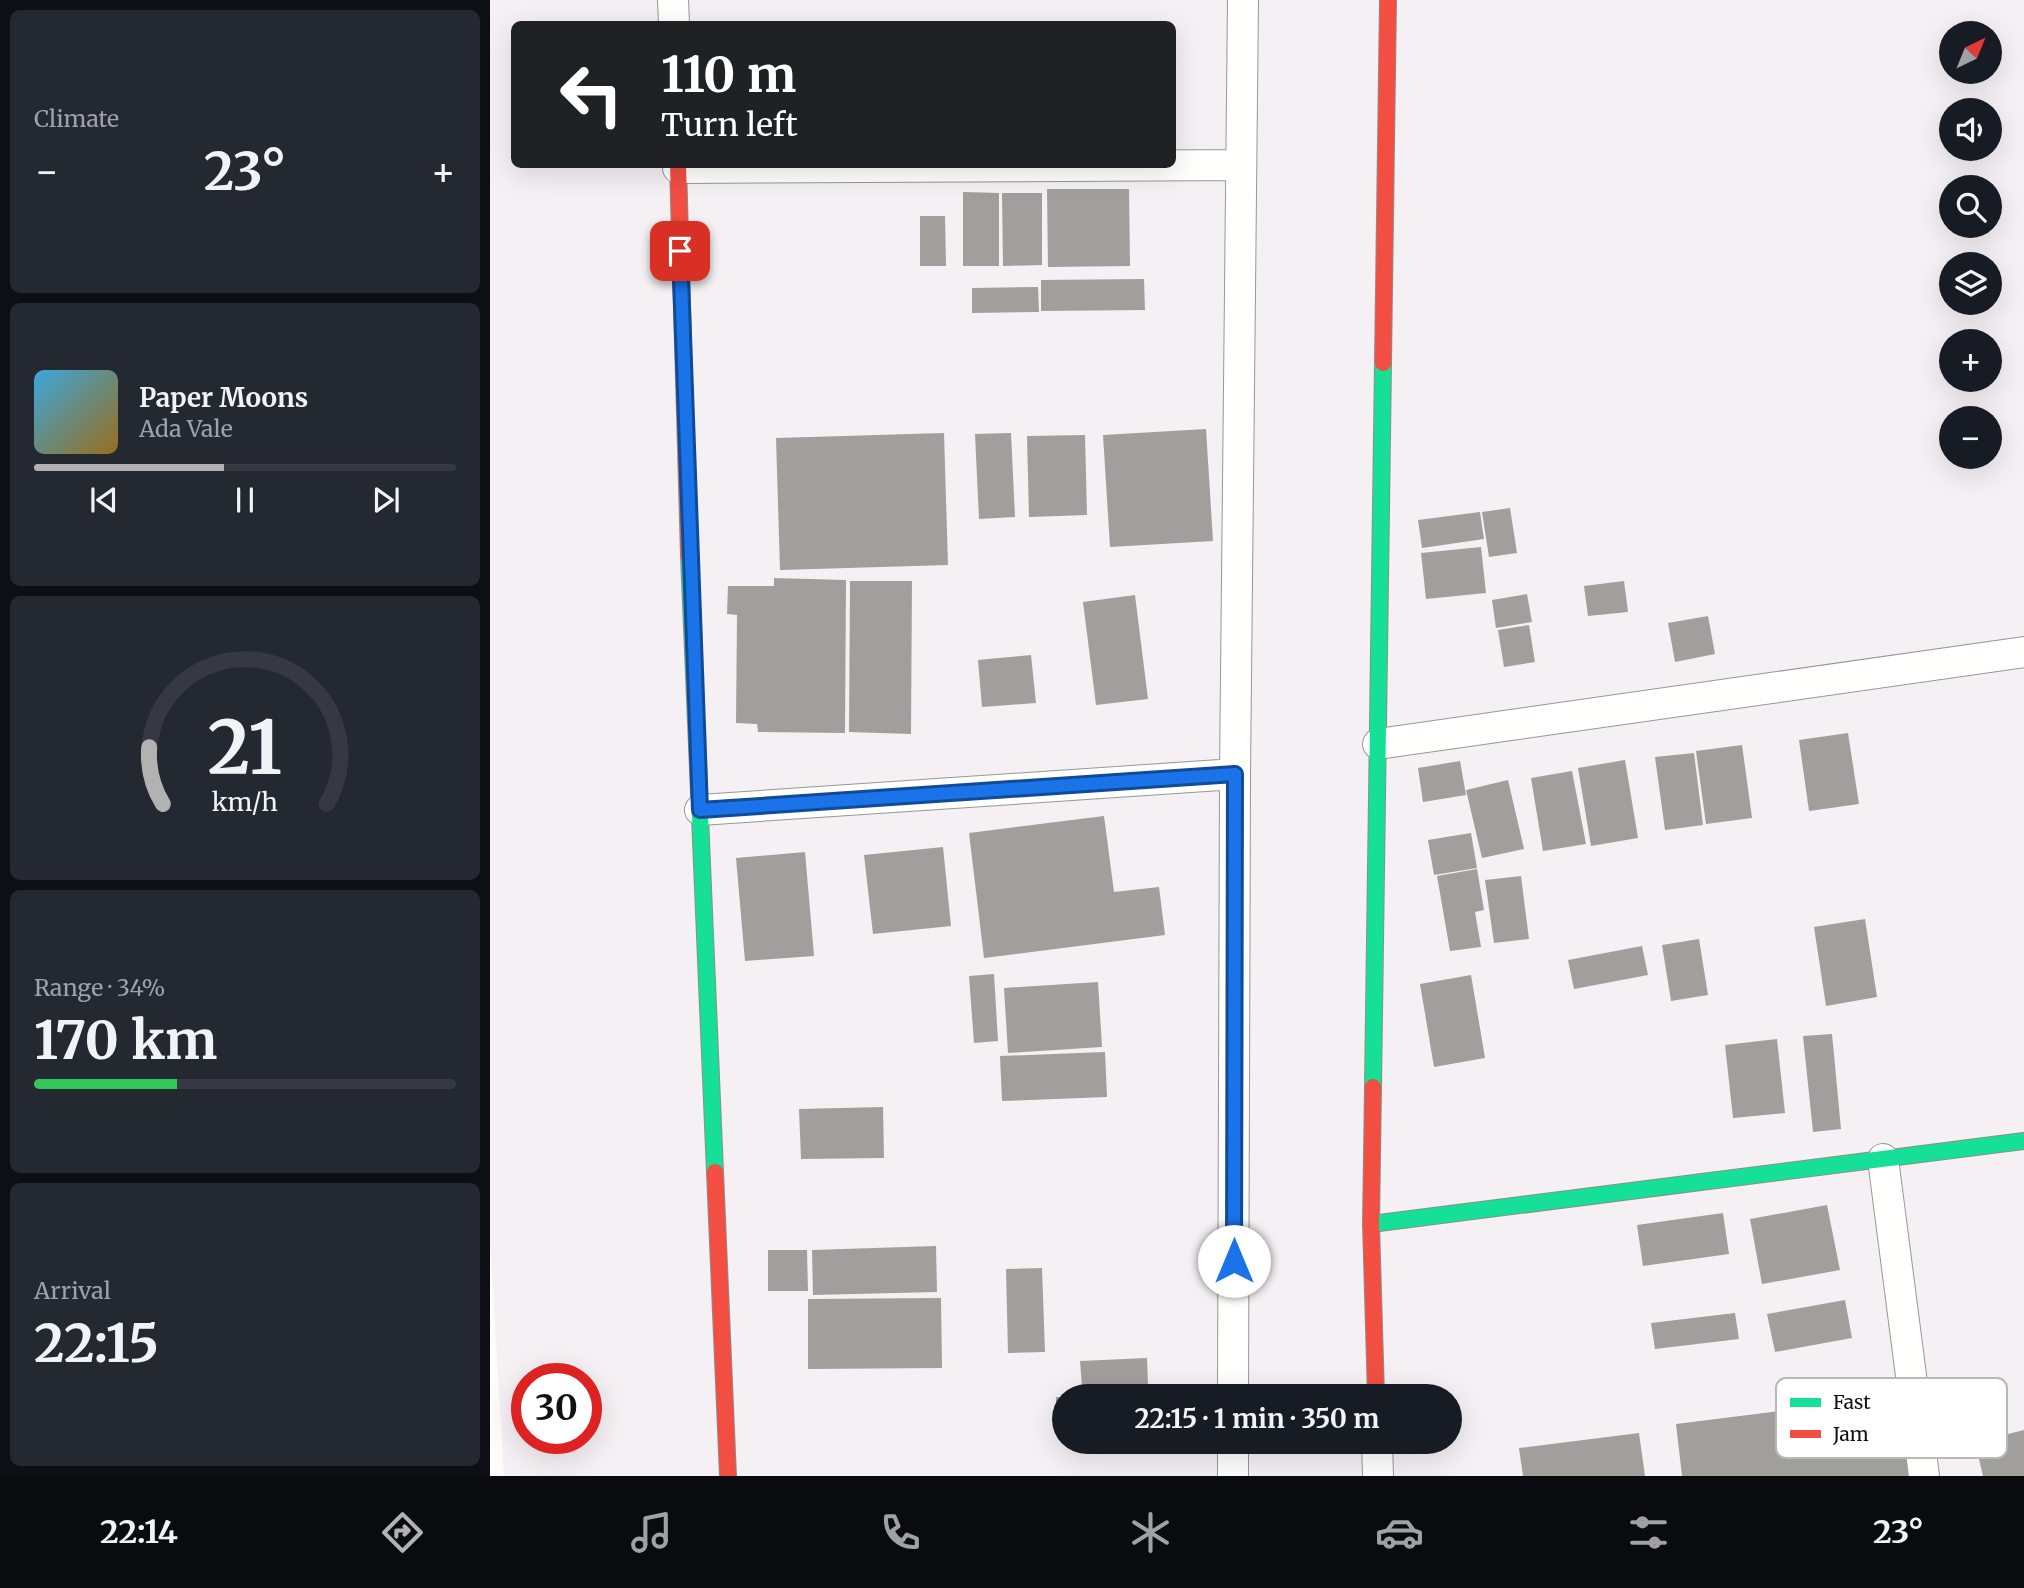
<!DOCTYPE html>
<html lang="en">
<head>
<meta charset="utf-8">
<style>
	:root { --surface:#171b24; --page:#242831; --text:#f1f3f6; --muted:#9ea1a6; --line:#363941; --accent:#b2b2b3 }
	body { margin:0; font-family:Merriweather,serif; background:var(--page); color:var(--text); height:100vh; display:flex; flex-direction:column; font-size:26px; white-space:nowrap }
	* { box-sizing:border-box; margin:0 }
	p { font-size:23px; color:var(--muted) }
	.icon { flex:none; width:38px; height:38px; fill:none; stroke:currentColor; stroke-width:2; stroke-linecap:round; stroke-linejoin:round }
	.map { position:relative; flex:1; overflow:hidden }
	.panel { display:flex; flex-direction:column; gap:10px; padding:10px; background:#0d0f14; width:490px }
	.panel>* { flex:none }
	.banner { position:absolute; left:21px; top:21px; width:665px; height:147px; border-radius:10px; box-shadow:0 7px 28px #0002; background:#202124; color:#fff; overflow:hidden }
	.needle { width:46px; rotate:43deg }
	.fabs { position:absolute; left:1449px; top:21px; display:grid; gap:14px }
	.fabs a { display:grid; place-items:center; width:63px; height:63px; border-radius:50%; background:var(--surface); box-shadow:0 7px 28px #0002; font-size:35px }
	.speed { position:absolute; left:21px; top:1363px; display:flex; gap:14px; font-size:35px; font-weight:700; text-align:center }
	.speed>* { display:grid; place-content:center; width:91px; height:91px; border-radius:50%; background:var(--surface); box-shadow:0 7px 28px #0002; line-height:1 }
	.speed .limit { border:10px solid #d22; background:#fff; color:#111 }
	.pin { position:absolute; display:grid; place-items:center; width:60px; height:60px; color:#fff; margin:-30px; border-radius:14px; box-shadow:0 4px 10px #0006 }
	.me { position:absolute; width:77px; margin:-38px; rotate:0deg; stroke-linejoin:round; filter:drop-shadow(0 0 5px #0008) }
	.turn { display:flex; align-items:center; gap:24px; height:147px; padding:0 35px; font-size:32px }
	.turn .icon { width:91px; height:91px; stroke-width:2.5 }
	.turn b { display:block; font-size:49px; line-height:60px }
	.big { font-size:52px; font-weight:700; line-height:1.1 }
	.panel .tile { flex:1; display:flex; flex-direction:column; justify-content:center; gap:10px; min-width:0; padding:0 24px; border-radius:10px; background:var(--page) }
	.panel .dial { align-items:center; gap:0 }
	.dial svg { height:182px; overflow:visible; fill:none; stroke:var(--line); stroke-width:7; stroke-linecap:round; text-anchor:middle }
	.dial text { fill:var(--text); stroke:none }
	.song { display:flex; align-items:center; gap:21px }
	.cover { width:84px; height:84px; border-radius:10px; background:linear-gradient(135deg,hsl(200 70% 55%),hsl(40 70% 35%)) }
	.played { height:7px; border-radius:4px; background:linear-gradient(90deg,var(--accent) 45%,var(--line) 45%) }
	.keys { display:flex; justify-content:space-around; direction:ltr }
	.heat { display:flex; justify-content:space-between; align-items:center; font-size:38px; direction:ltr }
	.charge { height:10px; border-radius:5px; background:linear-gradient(90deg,#34c759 34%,var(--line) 0) }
	.trip { position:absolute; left:562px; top:1384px; width:410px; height:70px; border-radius:35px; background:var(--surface); box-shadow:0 7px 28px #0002; font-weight:700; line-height:70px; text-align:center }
	.tab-bar { display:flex; height:112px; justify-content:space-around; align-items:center; background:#090b0e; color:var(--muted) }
	.tab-bar .icon { width:49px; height:49px }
	.tab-bar .on { color:var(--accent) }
	.tab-bar b { font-size:32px; color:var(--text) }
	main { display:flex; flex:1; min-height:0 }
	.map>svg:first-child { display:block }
</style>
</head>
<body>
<main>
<section class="panel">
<div class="tile"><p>Climate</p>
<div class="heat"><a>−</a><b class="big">23°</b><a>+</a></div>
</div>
<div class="tile">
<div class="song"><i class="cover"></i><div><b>Paper Moons</b><p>Ada Vale</p></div></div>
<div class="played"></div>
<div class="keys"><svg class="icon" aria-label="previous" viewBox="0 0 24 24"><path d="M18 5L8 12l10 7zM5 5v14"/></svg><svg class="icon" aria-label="pause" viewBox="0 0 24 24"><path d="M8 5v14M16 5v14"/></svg><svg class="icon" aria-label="next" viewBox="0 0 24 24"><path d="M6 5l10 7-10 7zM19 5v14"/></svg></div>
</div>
<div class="tile dial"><svg viewBox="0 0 100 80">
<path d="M14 69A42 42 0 1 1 86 69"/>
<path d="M14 69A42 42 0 0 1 8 44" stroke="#b2b2b3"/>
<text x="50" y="56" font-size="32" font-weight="700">21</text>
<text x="50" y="72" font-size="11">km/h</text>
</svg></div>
<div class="tile"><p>Range · 34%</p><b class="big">170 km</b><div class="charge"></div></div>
<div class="tile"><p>Arrival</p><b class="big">22:15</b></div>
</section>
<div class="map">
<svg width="1534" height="1476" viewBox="0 0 1534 1476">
	<rect width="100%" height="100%" fill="#fdfcf7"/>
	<!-- industrial -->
	<path fill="#f5f0f3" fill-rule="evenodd" d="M 0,0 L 1534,0 L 1534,1476 L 14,1476 L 0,1240 ZM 24,24 L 682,24 L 682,164 L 24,164 ZM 1461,33 L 1500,33 L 1500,72 L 1461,72 ZM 1461,110 L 1500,110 L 1500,149 L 1461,149 ZM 1461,187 L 1500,187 L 1500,226 L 1461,226 ZM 1461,264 L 1500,264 L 1500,303 L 1461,303 ZM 1461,341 L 1500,341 L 1500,380 L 1461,380 ZM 1461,418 L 1500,418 L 1500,457 L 1461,457 ZM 37,1379 L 96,1379 L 96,1438 L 37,1438 ZM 574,1396 L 959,1396 L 959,1442 L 574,1442 Z"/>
	<!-- building -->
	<path fill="#a19f9c" d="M 557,189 L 639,189 L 640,266 L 558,267 Z
		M 473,192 L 509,193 L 509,266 L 473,266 Z
		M 512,193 L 552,193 L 552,265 L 513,266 Z
		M 430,216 L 455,216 L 456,266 L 430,266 Z
		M 654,279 L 655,310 L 551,311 L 551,280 Z
		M 548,287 L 549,312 L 482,313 L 482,288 Z
		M 716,429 L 723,541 L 620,547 L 613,435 Z
		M 454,433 L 458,565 L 290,570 L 286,438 Z
		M 521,433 L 525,517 L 489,519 L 485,434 Z
		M 595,435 L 597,515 L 539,517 L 537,436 Z
		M 1020,508 L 1027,553 L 999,557 L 992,512 Z
		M 990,512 L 994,539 L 932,548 L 928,520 Z
		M 991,547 L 996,593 L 936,599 L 931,553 Z
		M 284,578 L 356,580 L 355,733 L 268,732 L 267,724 L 246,723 L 247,615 L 237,614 L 238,586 L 284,586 Z
		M 360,581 L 422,581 L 421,734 L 359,732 Z
		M 1134,581 L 1138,612 L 1098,616 L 1094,586 Z
		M 1037,594 L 1042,622 L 1006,628 L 1002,600 Z
		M 645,595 L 658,699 L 606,705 L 593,602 Z
		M 1218,616 L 1225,654 L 1185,662 L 1178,623 Z
		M 1039,625 L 1045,662 L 1014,667 L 1008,630 Z
		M 541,655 L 546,703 L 492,707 L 488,660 Z
		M 1358,733 L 1369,804 L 1319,811 L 1309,740 Z
		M 1252,745 L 1262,818 L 1216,824 L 1206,751 Z
		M 1204,753 L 1213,825 L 1175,830 L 1165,757 Z
		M 1135,760 L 1148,838 L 1101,846 L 1088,768 Z
		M 970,761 L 976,795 L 933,802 L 928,768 Z
		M 1082,771 L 1096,844 L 1053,851 L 1041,778 Z
		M 1018,780 L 1034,849 L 992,858 L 976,790 Z
		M 614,816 L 624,892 L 669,887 L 675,935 L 494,958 L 479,833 Z
		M 981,833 L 987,868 L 944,875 L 938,840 Z
		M 453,847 L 461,926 L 383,934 L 374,855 Z
		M 315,852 L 324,956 L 255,961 L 246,858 Z
		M 987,869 L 994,910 L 985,912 L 991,947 L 960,951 L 947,876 Z
		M 1031,876 L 1039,939 L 1004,943 L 995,880 Z
		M 1375,919 L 1387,997 L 1336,1006 L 1324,927 Z
		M 1209,939 L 1218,995 L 1181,1001 L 1172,945 Z
		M 1152,946 L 1158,975 L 1084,989 L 1078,960 Z
		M 504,974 L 508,1041 L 484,1043 L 479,976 Z
		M 981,975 L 995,1058 L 944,1067 L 930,984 Z
		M 608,982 L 612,1047 L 518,1053 L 514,988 Z
		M 1342,1034 L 1351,1129 L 1323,1132 L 1313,1036 Z
		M 1287,1039 L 1295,1113 L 1243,1118 L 1235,1045 Z
		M 615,1052 L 617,1097 L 512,1101 L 510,1056 Z
		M 393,1107 L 394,1158 L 311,1159 L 309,1109 Z
		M 1337,1205 L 1350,1270 L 1272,1284 L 1260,1219 Z
		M 1233,1213 L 1239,1254 L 1153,1266 L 1147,1225 Z
		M 446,1246 L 447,1292 L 323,1295 L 322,1250 Z
		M 278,1250 L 317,1250 L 318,1291 L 278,1291 Z
		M 552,1268 L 555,1352 L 518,1353 L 516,1269 Z
		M 451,1298 L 452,1368 L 318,1369 L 318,1299 Z
		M 1355,1300 L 1362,1338 L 1285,1352 L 1277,1314 Z
		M 1245,1313 L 1249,1339 L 1165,1349 L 1161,1323 Z
		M 657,1358 L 658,1384 L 592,1387 L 590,1361 Z
		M 1408,1396 L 1419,1476 L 1192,1476 L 1186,1424 Z
		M 566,1397 L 574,1397 L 574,1422 L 566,1422 Z
		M 1534,1430 L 1534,1476 L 1493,1476 L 1485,1442 Z
		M 1149,1433 L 1155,1476 L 1033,1476 L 1029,1448 Z"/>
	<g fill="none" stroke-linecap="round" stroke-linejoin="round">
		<!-- street casing -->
		<g stroke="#979795" stroke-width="32">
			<path id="street" d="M 183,0 L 184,24
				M 188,168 L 751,165
				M 888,744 L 1534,652
				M 210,810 L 745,774
				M 1393,1159 L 1434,1476
				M 743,1396 L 745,774 L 753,0
				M 887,1442 L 888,1476
				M 743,1476 L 743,1442"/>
		</g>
		<!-- fast casing -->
		<g stroke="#8e8d8b" stroke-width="18">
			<path id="fast" d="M 199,556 L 225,1172
				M 883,1087 L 893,363
				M 881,1224 L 1534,1141"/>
		</g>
		<!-- jam casing -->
		<g stroke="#8e8d8b" stroke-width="18">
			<path id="jam" d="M 188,164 L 199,556
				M 893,363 L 898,0
				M 883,1087 L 881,1224 L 886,1396
				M 225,1172 L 238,1476"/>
		</g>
		<!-- street -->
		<use href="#street" stroke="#fffffe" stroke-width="30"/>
		<!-- fast -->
		<use href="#fast" stroke="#16e098" stroke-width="16"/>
		<!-- jam -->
		<use href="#jam" stroke="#f24e42" stroke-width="16"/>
	</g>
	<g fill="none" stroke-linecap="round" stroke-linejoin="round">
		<!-- route casing -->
		<g stroke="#114b97" stroke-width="18">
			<path id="route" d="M 190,251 L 210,810 L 745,774 L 744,1261"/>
		</g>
		<!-- route -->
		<use href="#route" stroke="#1a73e8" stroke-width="12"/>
	</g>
	<!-- legend -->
	<rect x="1286" y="1378" width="231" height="80" rx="10" fill="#fff" stroke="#b8b8b8" stroke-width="2"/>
	<rect x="1300" y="1398" width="31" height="9" fill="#16e098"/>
	<rect x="1300" y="1430" width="31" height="8" fill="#f24e42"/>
	<g font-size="19" fill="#111">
		<text x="1343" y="1409">Fast</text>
		<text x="1343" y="1441">Jam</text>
	</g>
</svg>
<div class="fabs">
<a><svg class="needle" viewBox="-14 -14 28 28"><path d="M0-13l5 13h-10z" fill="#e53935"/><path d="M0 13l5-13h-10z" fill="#9ea1a6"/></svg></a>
<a><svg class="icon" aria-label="sound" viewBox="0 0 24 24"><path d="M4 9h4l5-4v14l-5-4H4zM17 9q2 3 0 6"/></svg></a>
<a><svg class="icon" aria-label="search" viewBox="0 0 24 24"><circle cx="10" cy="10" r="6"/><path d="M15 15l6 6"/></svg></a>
<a><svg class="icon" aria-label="layers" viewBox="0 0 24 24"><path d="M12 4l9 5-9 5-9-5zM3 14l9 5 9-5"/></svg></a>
<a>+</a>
<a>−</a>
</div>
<div class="speed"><div class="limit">30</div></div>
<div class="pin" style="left:190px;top:251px;background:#d93025"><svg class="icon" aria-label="arrive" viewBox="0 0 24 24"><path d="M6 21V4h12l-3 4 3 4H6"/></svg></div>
<svg class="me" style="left:744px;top:1261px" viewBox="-20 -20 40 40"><circle r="19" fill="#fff"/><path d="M0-13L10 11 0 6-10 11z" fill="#1a73e8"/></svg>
<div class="trip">22:15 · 1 min · 350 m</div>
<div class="banner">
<div class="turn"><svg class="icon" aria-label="left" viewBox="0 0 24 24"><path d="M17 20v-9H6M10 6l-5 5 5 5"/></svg><div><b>110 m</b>Turn left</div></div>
</div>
</div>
</main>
<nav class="tab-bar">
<b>22:14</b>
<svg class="icon on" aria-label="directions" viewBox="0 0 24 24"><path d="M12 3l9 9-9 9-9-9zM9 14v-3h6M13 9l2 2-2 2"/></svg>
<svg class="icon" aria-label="music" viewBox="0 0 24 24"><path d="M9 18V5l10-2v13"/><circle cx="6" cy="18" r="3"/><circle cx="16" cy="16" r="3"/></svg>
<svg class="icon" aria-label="phone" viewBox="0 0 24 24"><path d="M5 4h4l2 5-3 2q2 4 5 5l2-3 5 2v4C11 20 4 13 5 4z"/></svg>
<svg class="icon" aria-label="climate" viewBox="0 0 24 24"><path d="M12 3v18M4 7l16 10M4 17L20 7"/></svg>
<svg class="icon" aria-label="car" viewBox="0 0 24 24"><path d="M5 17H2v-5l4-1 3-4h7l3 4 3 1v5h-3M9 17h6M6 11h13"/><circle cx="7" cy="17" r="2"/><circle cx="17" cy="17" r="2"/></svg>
<svg class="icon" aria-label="filters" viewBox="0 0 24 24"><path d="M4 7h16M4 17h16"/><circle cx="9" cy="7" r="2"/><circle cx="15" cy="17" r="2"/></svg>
<b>23°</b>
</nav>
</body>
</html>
